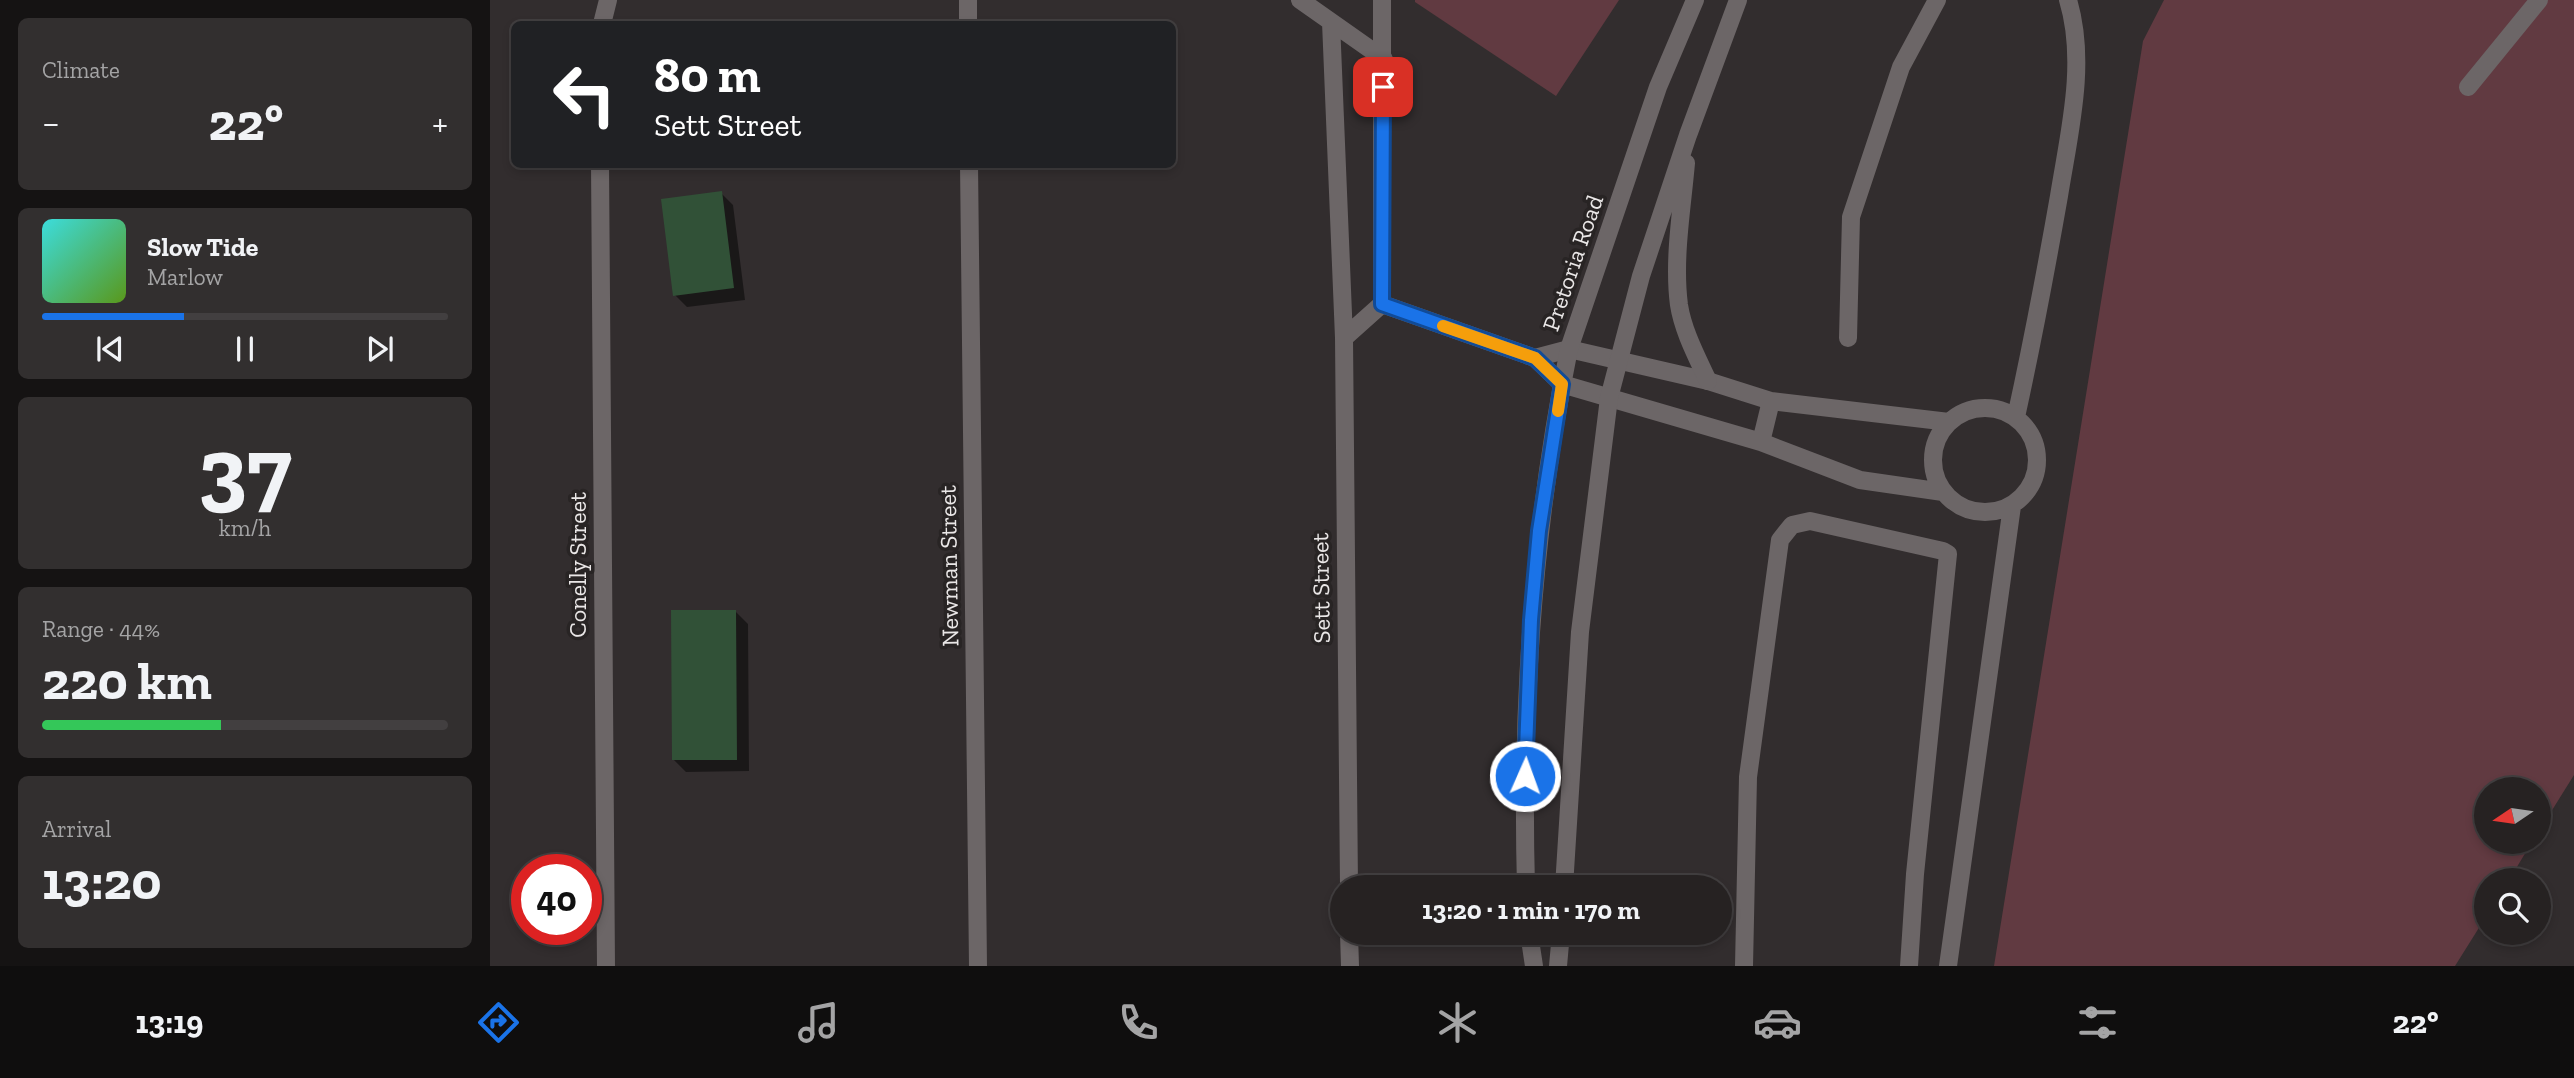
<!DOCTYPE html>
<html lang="en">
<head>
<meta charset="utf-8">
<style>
	:root { --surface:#262222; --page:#322f2f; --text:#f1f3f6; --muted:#a4a4a5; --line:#423f40; --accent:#1a73e8 }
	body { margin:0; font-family:"Zilla Slab",serif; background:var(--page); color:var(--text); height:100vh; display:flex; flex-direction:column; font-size:26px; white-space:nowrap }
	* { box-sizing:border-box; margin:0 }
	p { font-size:23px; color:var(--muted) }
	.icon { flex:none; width:38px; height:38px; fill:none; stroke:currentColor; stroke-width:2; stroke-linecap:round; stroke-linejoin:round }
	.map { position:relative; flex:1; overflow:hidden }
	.sheet { display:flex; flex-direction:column; gap:18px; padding:18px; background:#151313; width:490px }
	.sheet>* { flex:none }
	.top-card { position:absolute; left:21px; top:21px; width:665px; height:147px; border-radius:10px; box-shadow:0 4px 10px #0003,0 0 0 2px var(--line); background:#202124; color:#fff; overflow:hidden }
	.needle { width:46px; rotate:257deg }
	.fabs { position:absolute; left:1984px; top:777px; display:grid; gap:14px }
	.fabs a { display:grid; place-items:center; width:77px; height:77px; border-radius:50%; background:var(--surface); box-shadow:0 4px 10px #0003,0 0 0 2px var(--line); font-size:35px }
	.speed { position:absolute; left:21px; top:854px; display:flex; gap:14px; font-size:35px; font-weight:700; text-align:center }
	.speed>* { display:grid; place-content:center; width:91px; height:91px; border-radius:50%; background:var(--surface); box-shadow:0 4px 10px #0003,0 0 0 2px var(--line); line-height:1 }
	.speed .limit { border:10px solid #d22; background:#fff; color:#111 }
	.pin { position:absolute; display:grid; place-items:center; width:60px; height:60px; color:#fff; margin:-30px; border-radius:14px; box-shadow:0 4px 10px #0006 }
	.me { position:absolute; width:77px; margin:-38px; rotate:2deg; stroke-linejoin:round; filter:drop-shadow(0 0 5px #0008) }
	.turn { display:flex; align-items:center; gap:24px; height:147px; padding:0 28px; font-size:32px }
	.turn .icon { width:91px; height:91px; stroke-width:2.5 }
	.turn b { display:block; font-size:49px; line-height:60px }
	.big { font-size:52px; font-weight:700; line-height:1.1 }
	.sheet .tile { flex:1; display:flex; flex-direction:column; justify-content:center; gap:10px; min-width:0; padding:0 24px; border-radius:10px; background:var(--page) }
	.sheet .dial { align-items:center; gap:0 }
	.dial b { font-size:91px; line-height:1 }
	.song { display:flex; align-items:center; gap:21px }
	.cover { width:84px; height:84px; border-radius:10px; background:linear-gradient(135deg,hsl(180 70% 55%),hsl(90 70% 35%)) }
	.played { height:7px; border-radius:4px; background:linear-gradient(90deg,var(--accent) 35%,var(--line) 35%) }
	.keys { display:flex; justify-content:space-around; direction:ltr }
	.heat { display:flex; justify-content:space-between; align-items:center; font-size:38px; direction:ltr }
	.charge { height:10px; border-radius:5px; background:linear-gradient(90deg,#34c759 44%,var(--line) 0) }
	.trip { position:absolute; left:840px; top:875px; width:402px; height:70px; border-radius:35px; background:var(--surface); box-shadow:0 4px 10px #0003,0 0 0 2px var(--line); font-weight:700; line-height:70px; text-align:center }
	.tab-bar { display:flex; height:112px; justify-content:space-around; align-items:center; background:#0f0e0e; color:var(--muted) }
	.tab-bar .icon { width:49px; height:49px }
	.tab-bar .active { color:var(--accent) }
	.tab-bar b { font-size:32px; color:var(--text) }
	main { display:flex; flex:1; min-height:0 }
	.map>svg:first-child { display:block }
</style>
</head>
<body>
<main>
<section class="sheet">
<div class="tile"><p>Climate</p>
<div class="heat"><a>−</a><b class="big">22°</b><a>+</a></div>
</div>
<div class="tile">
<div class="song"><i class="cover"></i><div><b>Slow Tide</b><p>Marlow</p></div></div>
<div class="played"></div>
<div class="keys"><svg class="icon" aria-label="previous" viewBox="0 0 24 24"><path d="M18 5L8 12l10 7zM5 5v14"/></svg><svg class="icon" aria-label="pause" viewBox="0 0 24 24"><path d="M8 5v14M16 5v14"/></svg><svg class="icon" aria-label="next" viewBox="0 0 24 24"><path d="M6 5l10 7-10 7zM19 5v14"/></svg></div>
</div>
<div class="tile dial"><b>37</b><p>km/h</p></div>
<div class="tile"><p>Range · 44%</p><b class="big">220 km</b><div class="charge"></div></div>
<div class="tile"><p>Arrival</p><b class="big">13:20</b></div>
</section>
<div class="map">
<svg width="2084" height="966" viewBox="0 0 2084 966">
	<rect width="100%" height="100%" fill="#322d2e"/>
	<!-- green -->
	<path fill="#613a41" d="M 925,0 L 1129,0 L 1066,96 L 925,2 Z
		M 1674,0 L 2084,0 L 2084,775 L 2049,831 L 2049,789 L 1997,789 L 1997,842 L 2042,842 L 2019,880 L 1997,880 L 1997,915 L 1965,966 L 1504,966 L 1653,41 Z"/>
	<!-- shadow -->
	<path fill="#0007" d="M 231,193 L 243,205 L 255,300 L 197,307 L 185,295 Z
		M 245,611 L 258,624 L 259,771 L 196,772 L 183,759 Z"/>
	<!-- building -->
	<path fill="#315137" d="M 232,191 L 244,288 L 183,296 L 171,199 Z
		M 181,610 L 246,610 L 247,760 L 182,760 Z"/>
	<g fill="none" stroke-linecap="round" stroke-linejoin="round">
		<!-- street -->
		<path stroke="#6c6667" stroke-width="18" d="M 478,0 L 478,24
			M 810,0 L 894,59
			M 841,22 L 854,338
			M 112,24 L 118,0
			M 1978,87 L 2049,0
			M 110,164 L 116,966
			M 479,164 L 488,966
			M 892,304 L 1045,358 L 1072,384 L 1271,442 L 1370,480 L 1453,492
			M 1358,338 L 1361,217 L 1411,67 L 1447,0
			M 1045,358 L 1079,349 L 1218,381 L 1281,401 L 1459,422
			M1443 460a52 52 0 1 1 104 0a52 52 0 1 1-104 0Z
			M 1526,417 C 1542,344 1556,270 1569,196 C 1579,133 1597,63 1578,0
			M 1271,442 L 1281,401
			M 859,887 L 854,338 L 892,304 L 892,0
			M 859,933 L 860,966
			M 1254,966 L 1258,777 L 1290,540 L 1302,525 L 1320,521 L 1453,551 L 1458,554 L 1425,874 L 1419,966
			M 1458,966 L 1522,506"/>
		<!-- secondary -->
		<path stroke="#6c6667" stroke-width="18" d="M 1196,163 C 1192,209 1183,259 1189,305 C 1193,331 1207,357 1218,381
			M 1036,887 C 1031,707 1043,526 1079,349 L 1168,87 L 1205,0
			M 1074,887 L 1090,632 L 1119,398 L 1151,276 L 1198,135 L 1248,0
			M 1039,933 L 1044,966
			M 1068,966 L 1071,933"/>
	</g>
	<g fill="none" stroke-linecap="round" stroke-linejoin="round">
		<!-- route casing -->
		<g stroke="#114b97" stroke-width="18">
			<path id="route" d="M 893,87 L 892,304 L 1045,358 L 1072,384 L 1049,531 L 1041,620 L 1035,776"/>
		</g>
		<!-- route -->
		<use href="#route" stroke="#1a73e8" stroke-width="12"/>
		<!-- slow -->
		<path stroke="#f59e0b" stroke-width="12" d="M 953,326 L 1045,358 L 1072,384 L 1068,411"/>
	</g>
	<g text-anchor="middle" stroke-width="7" stroke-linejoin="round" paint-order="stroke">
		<!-- street labels -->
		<g font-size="24" fill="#eae7e7" stroke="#282424">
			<text transform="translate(1083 263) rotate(-71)" y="8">Pretoria Road</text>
			<text transform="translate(88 565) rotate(-90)" y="8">Conelly Street</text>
			<text transform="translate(459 566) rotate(-91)" y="8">Newman Street</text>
			<text transform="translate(831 588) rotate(-91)" y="8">Sett Street</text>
		</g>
	</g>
</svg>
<div class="fabs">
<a><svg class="needle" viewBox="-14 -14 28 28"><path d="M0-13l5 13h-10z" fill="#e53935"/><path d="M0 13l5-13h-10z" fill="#a4a4a5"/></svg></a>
<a><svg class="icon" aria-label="search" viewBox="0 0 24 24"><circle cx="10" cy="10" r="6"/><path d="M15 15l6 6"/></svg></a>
</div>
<div class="speed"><div class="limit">40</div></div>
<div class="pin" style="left:893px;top:87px;background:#d93025"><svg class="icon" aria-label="arrive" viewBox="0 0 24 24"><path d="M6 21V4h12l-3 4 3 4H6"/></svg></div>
<svg class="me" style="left:1035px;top:776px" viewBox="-20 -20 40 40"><circle r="17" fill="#1a73e8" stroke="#fff" stroke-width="3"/><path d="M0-11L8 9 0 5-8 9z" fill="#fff"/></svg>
<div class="trip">13:20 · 1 min · 170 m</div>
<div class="top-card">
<div class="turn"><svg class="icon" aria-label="left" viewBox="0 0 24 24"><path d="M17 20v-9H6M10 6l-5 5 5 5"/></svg><div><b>80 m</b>Sett Street</div></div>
</div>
</div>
</main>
<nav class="tab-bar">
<b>13:19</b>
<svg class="icon active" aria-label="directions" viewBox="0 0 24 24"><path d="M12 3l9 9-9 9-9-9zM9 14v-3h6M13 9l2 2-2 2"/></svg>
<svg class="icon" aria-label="music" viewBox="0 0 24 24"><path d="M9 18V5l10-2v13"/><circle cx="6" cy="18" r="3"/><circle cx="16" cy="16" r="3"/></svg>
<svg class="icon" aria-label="phone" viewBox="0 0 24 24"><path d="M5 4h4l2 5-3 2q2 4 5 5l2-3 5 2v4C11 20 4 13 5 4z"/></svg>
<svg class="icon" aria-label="climate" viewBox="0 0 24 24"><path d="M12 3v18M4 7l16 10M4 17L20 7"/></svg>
<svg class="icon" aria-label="car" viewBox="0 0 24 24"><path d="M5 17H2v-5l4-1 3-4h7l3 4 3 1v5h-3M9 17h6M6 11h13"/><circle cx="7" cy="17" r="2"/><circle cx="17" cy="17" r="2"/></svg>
<svg class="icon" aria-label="filters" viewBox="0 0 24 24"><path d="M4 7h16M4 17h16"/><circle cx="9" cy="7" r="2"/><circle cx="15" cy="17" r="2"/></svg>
<b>22°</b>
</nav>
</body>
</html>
